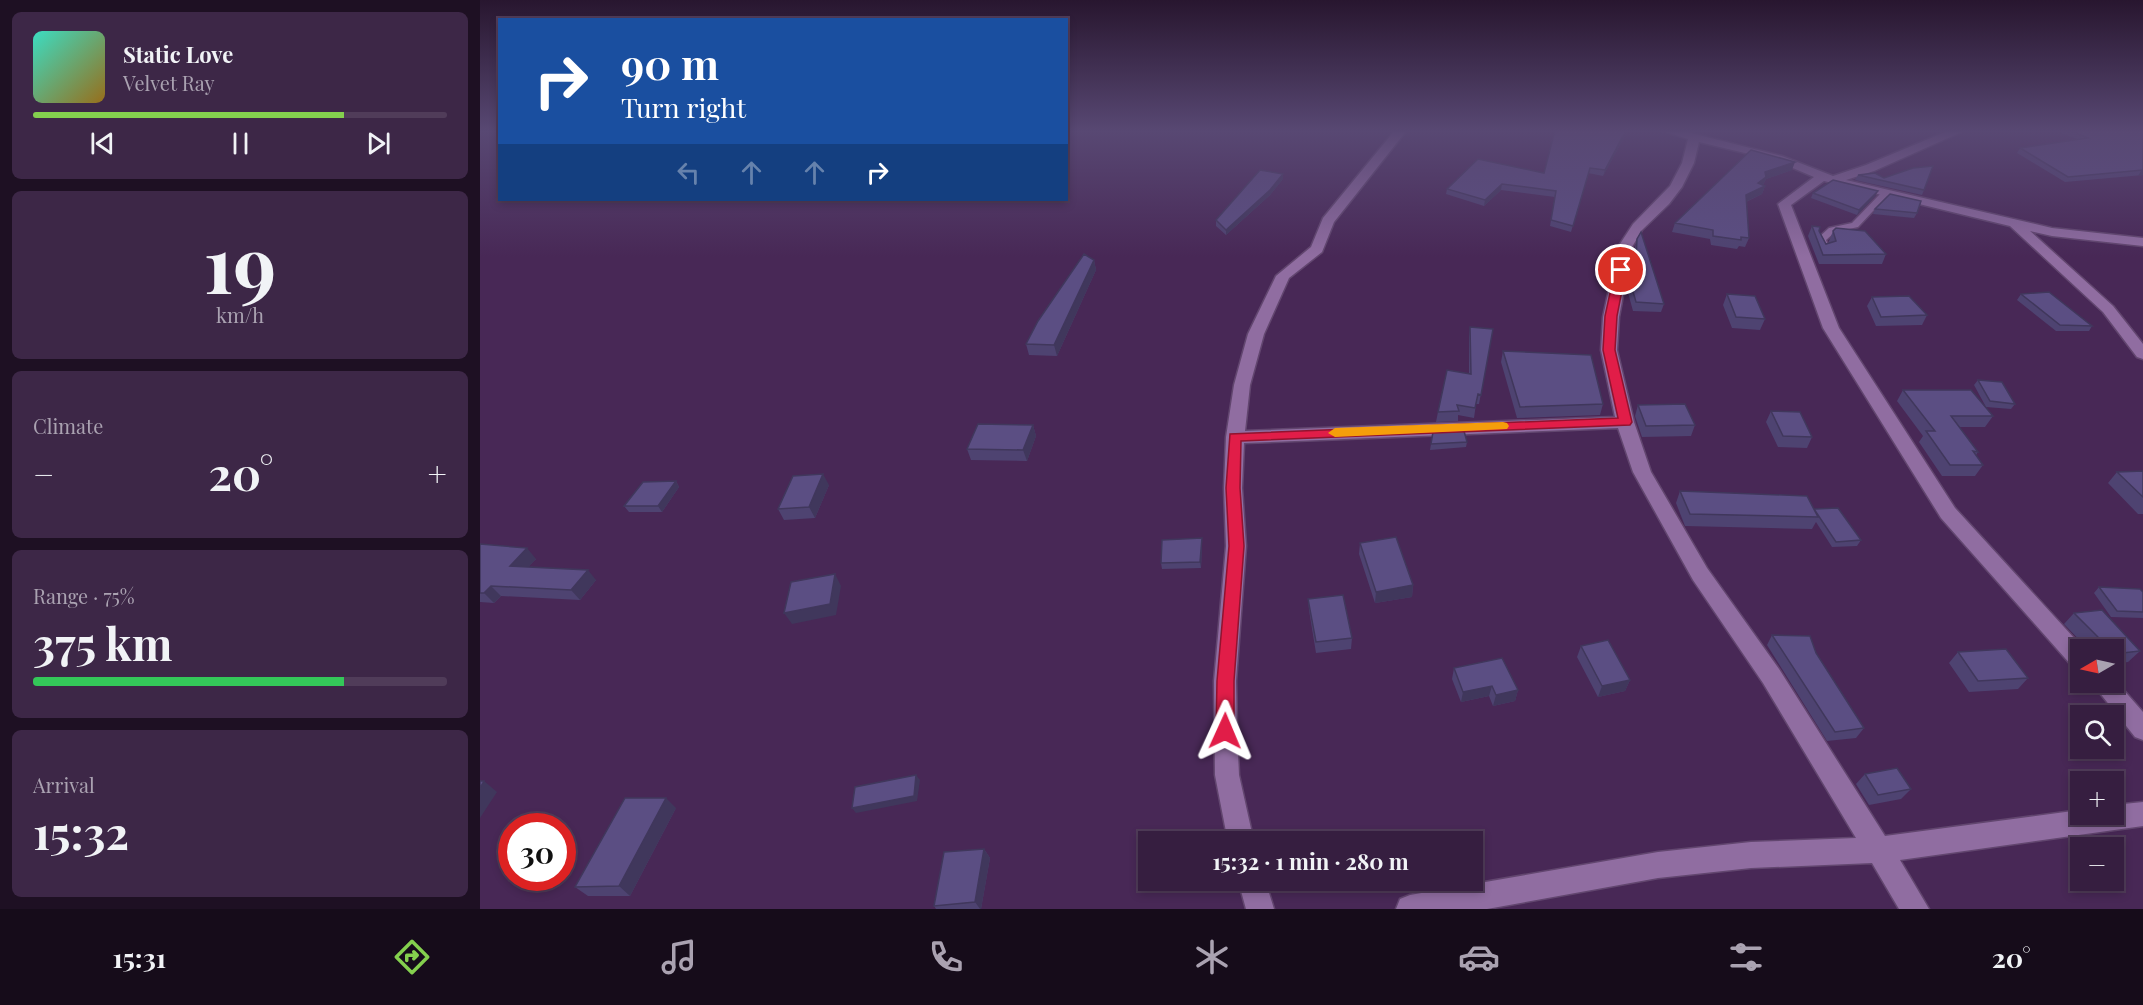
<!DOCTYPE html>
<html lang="en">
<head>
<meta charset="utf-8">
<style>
	:root { --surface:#361e40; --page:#3d2747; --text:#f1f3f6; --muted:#aaa2b1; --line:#503c59; --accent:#84d04e }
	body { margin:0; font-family:"Playfair Display",serif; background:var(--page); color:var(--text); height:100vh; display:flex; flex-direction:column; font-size:22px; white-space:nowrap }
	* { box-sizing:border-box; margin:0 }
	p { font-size:20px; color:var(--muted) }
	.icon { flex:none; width:33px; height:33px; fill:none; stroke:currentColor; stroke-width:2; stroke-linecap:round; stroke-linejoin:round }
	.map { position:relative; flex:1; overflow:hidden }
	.sheet { display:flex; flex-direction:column; gap:12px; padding:12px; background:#1e1023; width:480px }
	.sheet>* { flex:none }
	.top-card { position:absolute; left:18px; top:18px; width:570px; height:183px; border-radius:0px; box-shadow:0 3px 9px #0003,0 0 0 2px var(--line); background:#1a4fa0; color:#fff; overflow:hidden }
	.needle { width:39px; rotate:261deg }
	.fabs { position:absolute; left:1590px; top:639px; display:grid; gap:12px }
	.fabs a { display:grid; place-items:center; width:54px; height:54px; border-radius:0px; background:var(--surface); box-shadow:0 3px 9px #0003,0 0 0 2px var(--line); font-size:30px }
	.speed { position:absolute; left:18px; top:813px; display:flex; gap:12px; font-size:30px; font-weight:700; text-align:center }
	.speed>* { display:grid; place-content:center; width:78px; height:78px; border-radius:50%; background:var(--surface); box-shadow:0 3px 9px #0003,0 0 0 2px var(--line); line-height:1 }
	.speed .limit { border:9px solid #d22; background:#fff; color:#111 }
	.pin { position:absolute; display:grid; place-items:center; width:51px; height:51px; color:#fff; margin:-26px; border:3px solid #fff; border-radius:50%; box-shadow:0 2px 6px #0007 }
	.me { position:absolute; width:66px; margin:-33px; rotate:1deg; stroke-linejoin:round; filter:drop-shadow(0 0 4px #0008) }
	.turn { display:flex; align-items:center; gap:21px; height:126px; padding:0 24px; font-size:27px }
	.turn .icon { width:78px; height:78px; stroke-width:2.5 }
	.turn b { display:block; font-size:42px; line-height:51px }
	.lanes { display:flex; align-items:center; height:57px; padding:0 24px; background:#0003; justify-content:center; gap:30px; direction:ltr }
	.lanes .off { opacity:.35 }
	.big { font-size:45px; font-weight:700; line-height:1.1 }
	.sheet .card { flex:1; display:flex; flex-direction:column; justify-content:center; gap:9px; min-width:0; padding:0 21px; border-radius:9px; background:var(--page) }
	.sheet .dial { align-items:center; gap:0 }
	.dial b { font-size:78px; line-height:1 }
	.song { display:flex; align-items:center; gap:18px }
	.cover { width:72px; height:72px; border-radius:9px; background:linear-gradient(135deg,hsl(170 70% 55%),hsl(40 70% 35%)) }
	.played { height:6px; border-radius:3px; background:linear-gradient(90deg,var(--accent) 75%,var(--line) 75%) }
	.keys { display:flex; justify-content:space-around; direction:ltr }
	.heat { display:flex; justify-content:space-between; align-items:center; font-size:33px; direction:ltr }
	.charge { height:9px; border-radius:4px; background:linear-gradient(90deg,#34c759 75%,var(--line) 0) }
	.trip { position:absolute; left:658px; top:831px; width:345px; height:60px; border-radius:0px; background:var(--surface); box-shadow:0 3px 9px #0003,0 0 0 2px var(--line); font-weight:700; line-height:60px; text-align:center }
	.tabs { display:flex; height:96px; justify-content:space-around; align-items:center; background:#160c1a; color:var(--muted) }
	.tabs .icon { width:42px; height:42px }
	.tabs .current { color:var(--accent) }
	.tabs b { font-size:27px; color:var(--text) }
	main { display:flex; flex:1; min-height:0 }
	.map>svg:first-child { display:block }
</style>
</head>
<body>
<main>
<section class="sheet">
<div class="card">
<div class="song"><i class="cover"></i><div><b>Static Love</b><p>Velvet Ray</p></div></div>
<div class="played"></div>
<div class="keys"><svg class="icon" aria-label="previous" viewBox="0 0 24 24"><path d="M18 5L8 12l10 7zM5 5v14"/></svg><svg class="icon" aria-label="pause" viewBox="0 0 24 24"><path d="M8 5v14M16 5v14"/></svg><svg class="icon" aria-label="next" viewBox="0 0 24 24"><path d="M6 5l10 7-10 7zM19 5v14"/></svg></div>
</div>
<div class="card dial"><b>19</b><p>km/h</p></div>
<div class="card"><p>Climate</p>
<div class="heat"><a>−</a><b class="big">20°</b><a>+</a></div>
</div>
<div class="card"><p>Range · 75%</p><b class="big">375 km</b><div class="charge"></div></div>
<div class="card"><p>Arrival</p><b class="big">15:32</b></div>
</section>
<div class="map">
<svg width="1663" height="909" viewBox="0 0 1663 909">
	<rect width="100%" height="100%" fill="#482856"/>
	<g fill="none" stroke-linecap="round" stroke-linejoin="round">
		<!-- lane casing -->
		<g stroke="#62466f" stroke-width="3">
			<path id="lane" d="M 1402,192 L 1409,194 L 1378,227 L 1355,232 L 1346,240 L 1350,249 L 1348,251 L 1342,251 L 1337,240 L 1338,238 L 1349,228 L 1372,223 Z"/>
		</g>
		<!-- street casing -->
		<g stroke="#62466f" stroke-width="3">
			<path id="street" d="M 915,130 L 927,130 L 854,222 L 842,252 L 809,278 L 784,334 L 770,385 L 765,431 L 1135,417 L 1121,350 L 1123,317 L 1138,247 L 1153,224 L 1190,186 L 1202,163 L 1208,139 L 1180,130 L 1199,130 L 1302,156 L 1353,176 L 1386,165 L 1470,130 L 1486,130 L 1394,171 L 1366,180 L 1572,228 L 1663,238 L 1663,246 L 1572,236 L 1550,231 L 1633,306 L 1663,344 L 1663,359 L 1657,357 L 1623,312 L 1530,226 L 1344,181 L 1311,205 L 1359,328 L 1475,508 L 1605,650 L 1600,650 L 1600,668 L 1592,666 L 1461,518 L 1343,328 L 1298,204 L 1334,177 L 1294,160 L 1219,142 L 1214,163 L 1202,187 L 1189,204 L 1162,230 L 1152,247 L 1139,317 L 1137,350 L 1154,422 L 1171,472 L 1227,568 L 1299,669 L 1405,836 L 1600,810 L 1600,814 L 1634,814 L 1634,805 L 1663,802 L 1663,826 L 1420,860 L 1449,909 L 1419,909 L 1392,863 L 1271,868 L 1178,878 L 1007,909 L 916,909 L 920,899 L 930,895 L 1178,852 L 1271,842 L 1376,838 L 1283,683 L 1213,580 L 1153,472 L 1138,428 L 764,443 L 762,488 L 766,546 L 756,681 L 757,731 L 759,775 L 774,842 L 748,842 L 735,775 L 734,681 L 746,546 L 744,488 L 746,437 L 754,385 L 768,334 L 796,276 L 831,247 L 843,218 Z
				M 1634,679 L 1663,712 L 1663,740 L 1655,737 L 1611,682 L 1634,682 Z
				M 758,880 L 785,880 L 794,909 L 766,909 Z"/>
		</g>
		<!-- lane -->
		<use href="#lane" fill="#906da1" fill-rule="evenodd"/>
		<!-- street -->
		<use href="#street" fill="#906da1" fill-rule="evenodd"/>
	</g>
	<!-- wall -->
	<path fill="#4e4371" d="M 1075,130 L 1148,130 L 1123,176 L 1108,173 L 1091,232 L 1070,226 L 1075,197 L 1021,190 L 1004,206 L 966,194 L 967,189 L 1064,173 Z
		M 1574,130 L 1663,130 L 1663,175 L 1585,182 L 1537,153 L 1540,148 L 1597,139 Z
		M 1271,150 L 1312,170 L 1286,179 L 1283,185 L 1285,186 L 1282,194 L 1266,202 L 1269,238 L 1265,247 L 1259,246 L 1257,249 L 1231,245 L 1230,239 L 1192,232 L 1195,223 Z
		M 1378,175 L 1404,178 L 1444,190 L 1442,195 L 1375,180 Z
		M 803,179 L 790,195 L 746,235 L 736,226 L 736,220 Z
		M 1398,191 L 1395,196 L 1377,215 L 1331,198 L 1333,193 Z
		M 1395,209 L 1437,213 L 1434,218 L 1393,214 Z
		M 1332,226 L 1339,231 L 1346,244 L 1349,243 L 1349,241 L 1353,231 L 1406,254 L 1402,264 L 1339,264 L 1328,236 Z
		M 1157,239 L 1184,304 L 1181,312 L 1153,311 L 1147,289 L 1150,281 L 1153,281 L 1155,247 Z
		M 614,260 L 616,270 L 577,356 L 549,355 L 546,344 Z
		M 1247,294 L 1285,319 L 1280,330 L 1252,328 L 1243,305 Z
		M 1541,294 L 1612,326 L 1609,331 L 1576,331 L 1537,300 Z
		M 1392,297 L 1447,315 L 1442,325 L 1396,326 L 1387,306 Z
		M 990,327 L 1013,329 L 999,404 L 996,404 L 994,418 L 978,415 L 978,421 L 956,422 L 958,412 L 989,374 L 989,337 Z
		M 1023,351 L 1123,404 L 1120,415 L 1037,418 L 1021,362 Z
		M 1498,380 L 1535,404 L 1531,409 L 1506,407 L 1494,385 Z
		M 1423,390 L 1513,416 L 1505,427 L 1479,427 L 1498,452 L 1496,455 L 1503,465 L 1495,476 L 1462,476 L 1439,442 L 1443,436 L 1417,401 Z
		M 1158,405 L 1215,425 L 1211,436 L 1162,437 L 1155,416 Z
		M 1291,411 L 1332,437 L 1327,448 L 1298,447 L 1286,422 Z
		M 553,425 L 556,436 L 547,461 L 491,460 L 487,449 Z
		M 987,442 L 986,447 L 950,450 L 951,444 Z
		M 1663,471 L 1663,514 L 1658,514 L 1628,483 L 1637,472 Z
		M 196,481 L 199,487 L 182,512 L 149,512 L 144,506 Z
		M 349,485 L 335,518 L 304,520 L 298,509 Z
		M 1200,491 L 1334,509 L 1381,540 L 1377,546 L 1352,547 L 1336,522 L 1332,529 L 1205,526 L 1196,503 Z
		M 880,543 L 933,585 L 932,597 L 895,603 L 879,554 Z
		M 0,544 L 56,559 L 48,567 L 116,580 L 100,600 L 21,596 L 14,603 L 0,602 Z
		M 722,544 L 721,568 L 682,569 L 681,563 Z
		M 1619,587 L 1663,592 L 1663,618 L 1631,617 L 1614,593 Z
		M 828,599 L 872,638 L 871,649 L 836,653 L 829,610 Z
		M 1594,613 L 1660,651 L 1648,662 L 1634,664 L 1634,650 L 1606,650 L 1607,648 L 1584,624 Z
		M 1292,635 L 1384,728 L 1376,738 L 1347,741 L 1287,645 Z
		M 1101,646 L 1150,680 L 1145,691 L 1118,697 L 1097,657 Z
		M 1478,652 L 1548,678 L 1538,689 L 1489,692 L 1469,663 Z
		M 974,668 L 1038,690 L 1035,701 L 1013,706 L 1009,696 L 981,702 L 972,679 Z
		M 1385,774 L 1431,789 L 1421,799 L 1389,805 L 1376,784 Z
		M 196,808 L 150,896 L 108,896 L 95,887 Z
		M 504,849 L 510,858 L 501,909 L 456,909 L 454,906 Z"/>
	<!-- shaded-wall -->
	<path fill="#40375c" d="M 1146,130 L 1148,130 L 1123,176 L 1125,170 Z
		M 1315,162 L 1312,170 L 1286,179 L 1283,185 L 1285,186 L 1282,194 L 1263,203 L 1266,195 L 1278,183 L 1285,172 Z
		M 1663,170 L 1663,175 L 1658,176 L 1661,171 Z
		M 803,174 L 803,179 L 790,195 L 746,235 L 746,230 Z
		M 1022,184 L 1021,190 L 1004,206 L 1005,200 Z
		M 1398,191 L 1395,196 L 1377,215 L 1379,210 Z
		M 614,260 L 616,270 L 577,356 L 574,345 Z
		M 553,425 L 556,436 L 547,461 L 543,450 Z
		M 343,474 L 349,485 L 335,518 L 329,507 Z
		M 196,481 L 199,487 L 182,512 L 178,506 Z
		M 722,538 L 722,544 L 721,568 L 720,562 Z
		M 47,548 L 56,559 L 40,576 L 30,566 Z
		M 108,570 L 116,580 L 100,600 L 91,590 Z
		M 355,574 L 361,586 L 356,615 L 312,624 L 304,613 Z
		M 933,585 L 932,597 L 895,603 L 896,592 Z
		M 11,586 L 21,596 L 14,603 L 4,593 Z
		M 1150,680 L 1145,691 L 1118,697 L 1122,686 Z
		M 1012,686 L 1009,696 L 981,702 L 983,692 Z
		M 1038,690 L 1035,701 L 1013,706 L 1016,695 Z
		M 436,775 L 440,780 L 437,801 L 376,813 L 372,808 Z
		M 4,781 L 17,792 L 0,818 L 0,788 Z
		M 186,798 L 196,808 L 150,896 L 139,886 Z
		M 504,849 L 510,858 L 501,909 L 500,909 L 495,902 Z"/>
	<!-- building -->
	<path fill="#5b4e83" stroke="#40375c" stroke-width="1.5" d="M 1075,130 L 1146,130 L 1125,170 L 1110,168 L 1093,226 L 1071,220 L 1076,191 L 1022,184 L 1005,200 L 967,189 L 998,159 L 1064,173 Z
		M 1588,130 L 1663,130 L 1663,170 L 1588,177 L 1540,148 L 1608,138 Z
		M 1271,150 L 1315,162 L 1285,172 L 1286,177 L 1278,183 L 1285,186 L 1266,195 L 1269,238 L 1261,237 L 1261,240 L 1233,236 L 1233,230 L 1195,223 Z
		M 1453,166 L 1444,190 L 1378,175 L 1395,173 L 1404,178 L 1433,168 Z
		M 780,170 L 803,174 L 790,190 L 746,230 L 736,220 Z
		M 1353,180 L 1398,191 L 1379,210 L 1333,193 Z
		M 1410,194 L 1441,201 L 1437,213 L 1395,209 Z
		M 1332,226 L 1340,227 L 1339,231 L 1346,244 L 1356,241 L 1353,231 L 1356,228 L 1385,231 L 1406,254 L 1343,255 Z
		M 1161,232 L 1184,304 L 1156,302 L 1150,281 L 1155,281 L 1157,239 Z
		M 604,254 L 614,260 L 574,345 L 546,344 L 558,321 Z
		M 1569,292 L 1612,326 L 1580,325 L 1541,294 Z
		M 1247,294 L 1275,296 L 1285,319 L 1256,317 Z
		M 1429,296 L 1447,315 L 1401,317 L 1392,297 Z
		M 990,327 L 1013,329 L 1001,395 L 998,394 L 995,408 L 977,405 L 979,411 L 958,412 L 967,370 L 991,374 Z
		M 1023,351 L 1111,355 L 1123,404 L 1040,407 Z
		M 1498,380 L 1522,382 L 1535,404 L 1510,401 Z
		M 1423,390 L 1491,390 L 1513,416 L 1471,416 L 1498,452 L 1493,451 L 1503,465 L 1470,465 L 1446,431 L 1455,431 Z
		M 1205,404 L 1215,425 L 1166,426 L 1158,405 Z
		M 1291,411 L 1320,412 L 1332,437 L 1303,436 Z
		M 498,424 L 553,425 L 543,450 L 487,449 Z
		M 984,431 L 987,442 L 951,444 L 953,432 Z
		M 1663,471 L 1663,497 L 1637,472 Z
		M 343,474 L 329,507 L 298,509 L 313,476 Z
		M 196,481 L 178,506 L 144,506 L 163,482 Z
		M 1200,491 L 1327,496 L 1338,517 L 1210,514 Z
		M 1358,508 L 1381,540 L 1356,542 L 1334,509 Z
		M 916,537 L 933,585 L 896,592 L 880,543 Z
		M 722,538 L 720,562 L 681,563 L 682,540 Z
		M 0,544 L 47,548 L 30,566 L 108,570 L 91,590 L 11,586 L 4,593 L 0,593 Z
		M 355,574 L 350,604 L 304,613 L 311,582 Z
		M 1619,587 L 1660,589 L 1663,592 L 1663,612 L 1637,611 Z
		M 863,595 L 872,638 L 836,642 L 828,599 Z
		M 1622,610 L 1660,651 L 1634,654 L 1634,650 L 1621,650 L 1614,641 L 1618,641 L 1618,637 L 1594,613 Z
		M 1292,635 L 1330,636 L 1336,653 L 1384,728 L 1355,732 Z
		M 1128,640 L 1150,680 L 1122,686 L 1101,646 Z
		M 1526,649 L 1548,678 L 1498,681 L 1478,652 Z
		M 1022,658 L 1038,690 L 1016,695 L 1012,686 L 983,692 L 974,668 Z
		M 1417,768 L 1431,789 L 1398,795 L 1385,774 Z
		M 436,775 L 434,796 L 372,808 L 375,787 Z
		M 0,781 L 4,781 L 0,788 Z
		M 145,798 L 186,798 L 139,886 L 95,887 Z
		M 504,849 L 495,902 L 454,906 L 464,852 Z"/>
	<!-- sky -->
	<linearGradient id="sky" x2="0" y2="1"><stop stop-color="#28162f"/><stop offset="0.51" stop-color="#584873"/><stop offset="1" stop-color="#584873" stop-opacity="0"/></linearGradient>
	<rect width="1663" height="257" fill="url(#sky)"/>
	<!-- route -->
	<path fill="#e11d48" stroke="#92132f" stroke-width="1.5" d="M 1141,267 L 1146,270 L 1137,316 L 1135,350 L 1152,422 L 1150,425 L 761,441 L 760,488 L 764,546 L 754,681 L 754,731 L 751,737 L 745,740 L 739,737 L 736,731 L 737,681 L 749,546 L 746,488 L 750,434 L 1138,418 L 1123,350 L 1125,316 L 1135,270 Z"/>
	<!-- slow -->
	<path fill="#f59e0b" d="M 1023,422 L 1027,423 L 1029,426 L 1027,429 L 855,437 L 848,433 L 855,428 Z"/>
</svg>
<div class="fabs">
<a><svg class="needle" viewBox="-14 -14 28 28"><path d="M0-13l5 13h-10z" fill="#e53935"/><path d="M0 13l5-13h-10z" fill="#aaa2b1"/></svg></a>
<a><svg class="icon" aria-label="search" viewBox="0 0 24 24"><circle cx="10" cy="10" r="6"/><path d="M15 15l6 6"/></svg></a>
<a>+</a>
<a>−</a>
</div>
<div class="speed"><div class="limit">30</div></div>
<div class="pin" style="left:1141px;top:270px;background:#d93025"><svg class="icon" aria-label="arrive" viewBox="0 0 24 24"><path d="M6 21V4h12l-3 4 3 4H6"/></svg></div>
<svg class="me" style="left:745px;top:731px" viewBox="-20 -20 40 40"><path d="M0-17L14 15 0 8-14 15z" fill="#e11d48" stroke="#fff" stroke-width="4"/></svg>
<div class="trip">15:32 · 1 min · 280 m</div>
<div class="top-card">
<div class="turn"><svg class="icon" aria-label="right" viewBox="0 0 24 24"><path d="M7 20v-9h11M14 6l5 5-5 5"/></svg><div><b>90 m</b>Turn right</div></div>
<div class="lanes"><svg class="icon off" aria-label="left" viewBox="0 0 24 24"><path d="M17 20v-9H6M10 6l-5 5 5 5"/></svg><svg class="icon off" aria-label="ahead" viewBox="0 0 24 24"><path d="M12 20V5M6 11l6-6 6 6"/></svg><svg class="icon off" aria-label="ahead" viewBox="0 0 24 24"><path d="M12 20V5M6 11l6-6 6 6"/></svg><svg class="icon" aria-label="right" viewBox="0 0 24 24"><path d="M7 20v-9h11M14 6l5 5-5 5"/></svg></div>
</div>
</div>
</main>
<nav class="tabs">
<b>15:31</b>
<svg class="icon current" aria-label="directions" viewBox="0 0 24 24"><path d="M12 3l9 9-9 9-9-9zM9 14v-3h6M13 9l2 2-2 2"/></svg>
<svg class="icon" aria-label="music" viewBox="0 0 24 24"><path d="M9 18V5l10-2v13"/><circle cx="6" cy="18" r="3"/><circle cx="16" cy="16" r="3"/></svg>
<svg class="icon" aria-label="phone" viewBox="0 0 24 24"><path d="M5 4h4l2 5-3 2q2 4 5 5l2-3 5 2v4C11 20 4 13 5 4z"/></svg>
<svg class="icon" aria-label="climate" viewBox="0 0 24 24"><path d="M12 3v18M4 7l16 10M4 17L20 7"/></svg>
<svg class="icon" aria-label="car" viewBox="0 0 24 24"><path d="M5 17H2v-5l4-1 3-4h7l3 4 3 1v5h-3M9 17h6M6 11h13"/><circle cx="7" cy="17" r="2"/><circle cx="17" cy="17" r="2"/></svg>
<svg class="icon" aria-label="filters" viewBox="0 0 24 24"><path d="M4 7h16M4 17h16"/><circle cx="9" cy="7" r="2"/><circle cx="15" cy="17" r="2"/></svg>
<b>20°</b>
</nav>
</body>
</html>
